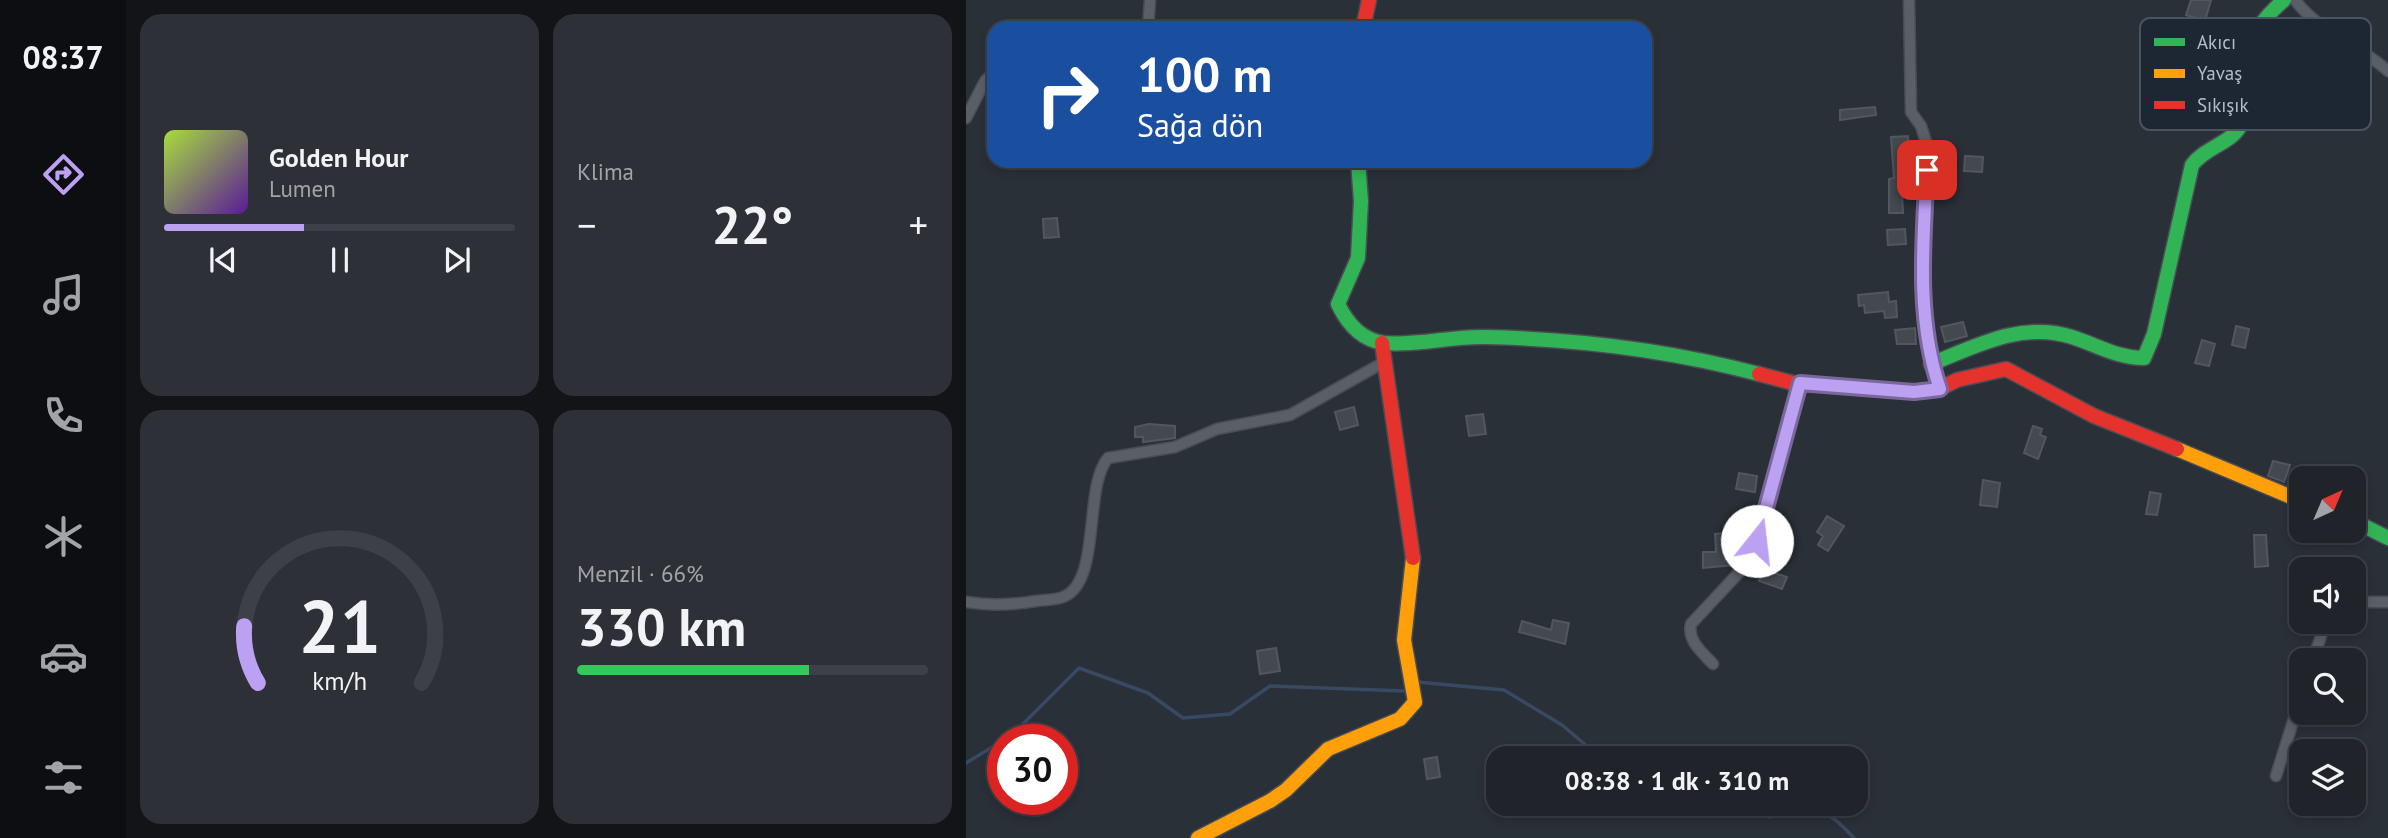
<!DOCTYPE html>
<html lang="tr">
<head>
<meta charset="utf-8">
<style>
	:root { --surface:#20242a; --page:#2d3036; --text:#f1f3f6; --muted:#a2a4a8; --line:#3d4147; --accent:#bca0f2 }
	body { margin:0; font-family:"PT Sans",sans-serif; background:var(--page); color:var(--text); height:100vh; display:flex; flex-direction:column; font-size:26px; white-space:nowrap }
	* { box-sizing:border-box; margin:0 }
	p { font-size:23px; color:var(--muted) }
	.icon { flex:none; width:38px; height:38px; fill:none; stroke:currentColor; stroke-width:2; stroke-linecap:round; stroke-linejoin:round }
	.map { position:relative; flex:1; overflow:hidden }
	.side { display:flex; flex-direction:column; gap:14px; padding:14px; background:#121417; width:840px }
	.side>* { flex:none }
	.hud { position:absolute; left:21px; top:21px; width:665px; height:147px; border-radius:21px; box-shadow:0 4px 10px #0003,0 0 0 2px var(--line); background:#1a4fa0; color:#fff; overflow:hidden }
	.needle { width:46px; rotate:44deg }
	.controls { position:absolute; left:1323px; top:466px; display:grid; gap:14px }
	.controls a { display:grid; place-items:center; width:77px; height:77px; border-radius:14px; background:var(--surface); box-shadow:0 4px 10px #0003,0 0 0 2px var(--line); font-size:35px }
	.speed { position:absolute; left:21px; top:724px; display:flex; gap:14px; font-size:35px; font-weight:700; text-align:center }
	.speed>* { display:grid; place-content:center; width:91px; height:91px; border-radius:50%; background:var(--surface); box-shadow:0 4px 10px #0003,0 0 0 2px var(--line); line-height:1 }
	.speed .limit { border:10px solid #d22; background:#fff; color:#111 }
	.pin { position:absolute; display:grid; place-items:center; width:60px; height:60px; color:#fff; margin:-30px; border-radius:14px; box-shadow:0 4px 10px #0006 }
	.me { position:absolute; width:77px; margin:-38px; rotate:16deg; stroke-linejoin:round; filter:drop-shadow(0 0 5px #0008) }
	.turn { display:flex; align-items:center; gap:24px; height:147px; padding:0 35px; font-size:32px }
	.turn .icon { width:91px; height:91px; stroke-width:2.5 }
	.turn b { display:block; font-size:49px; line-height:60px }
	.big { font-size:52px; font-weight:600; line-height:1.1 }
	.side .widget { flex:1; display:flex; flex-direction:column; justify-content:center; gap:10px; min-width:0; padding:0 24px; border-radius:21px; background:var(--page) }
	.side .dial { align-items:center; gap:0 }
	.dial svg { height:182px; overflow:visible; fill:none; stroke:var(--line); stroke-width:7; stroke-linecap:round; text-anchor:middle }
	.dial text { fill:var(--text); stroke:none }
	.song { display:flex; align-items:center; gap:21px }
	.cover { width:84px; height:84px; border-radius:10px; background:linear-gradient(135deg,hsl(80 70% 55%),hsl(270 70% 35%)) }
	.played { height:7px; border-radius:4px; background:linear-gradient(90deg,var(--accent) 40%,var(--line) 40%) }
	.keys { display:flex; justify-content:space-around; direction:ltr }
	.heat { display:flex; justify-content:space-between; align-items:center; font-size:38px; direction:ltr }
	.charge { height:10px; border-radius:5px; background:linear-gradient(90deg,#34c759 66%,var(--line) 0) }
	.side .tiles { flex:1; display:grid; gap:14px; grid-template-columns:repeat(2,1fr) }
	.trip { position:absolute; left:520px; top:746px; width:382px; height:70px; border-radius:21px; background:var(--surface); box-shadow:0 4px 10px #0003,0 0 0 2px var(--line); font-weight:600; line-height:70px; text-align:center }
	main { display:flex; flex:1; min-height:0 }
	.dock { display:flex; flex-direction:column; width:126px; justify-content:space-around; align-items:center; background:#0d0e11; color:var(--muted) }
	.dock .icon { width:49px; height:49px }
	.dock .active { color:var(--accent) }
	.dock b { font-size:32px; color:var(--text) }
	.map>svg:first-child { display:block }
</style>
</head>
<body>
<main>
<nav class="dock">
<b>08:37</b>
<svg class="icon active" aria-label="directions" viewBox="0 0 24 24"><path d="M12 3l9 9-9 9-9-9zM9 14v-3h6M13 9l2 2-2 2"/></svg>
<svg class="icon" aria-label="music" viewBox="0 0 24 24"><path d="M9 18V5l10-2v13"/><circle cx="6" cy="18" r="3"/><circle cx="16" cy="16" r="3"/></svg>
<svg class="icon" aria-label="phone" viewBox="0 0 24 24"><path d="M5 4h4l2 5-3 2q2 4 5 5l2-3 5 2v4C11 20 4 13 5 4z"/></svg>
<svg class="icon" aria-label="climate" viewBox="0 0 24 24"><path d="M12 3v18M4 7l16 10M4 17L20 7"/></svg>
<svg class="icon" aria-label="car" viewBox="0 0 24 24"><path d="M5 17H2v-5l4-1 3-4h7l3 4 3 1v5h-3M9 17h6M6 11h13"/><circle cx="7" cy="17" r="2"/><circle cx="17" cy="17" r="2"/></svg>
<svg class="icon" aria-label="filters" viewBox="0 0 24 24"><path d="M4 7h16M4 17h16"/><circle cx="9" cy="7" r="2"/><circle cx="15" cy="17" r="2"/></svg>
</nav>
<section class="side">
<div class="tiles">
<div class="widget">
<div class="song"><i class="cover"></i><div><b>Golden Hour</b><p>Lumen</p></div></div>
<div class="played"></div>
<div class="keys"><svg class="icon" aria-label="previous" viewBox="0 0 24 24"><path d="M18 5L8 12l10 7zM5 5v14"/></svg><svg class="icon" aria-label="pause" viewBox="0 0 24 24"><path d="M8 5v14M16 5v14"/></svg><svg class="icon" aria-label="next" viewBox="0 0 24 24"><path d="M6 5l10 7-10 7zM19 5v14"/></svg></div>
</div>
<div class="widget"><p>Klima</p>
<div class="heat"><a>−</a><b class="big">22°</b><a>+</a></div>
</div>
<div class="widget dial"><svg viewBox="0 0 100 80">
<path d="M14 69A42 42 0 1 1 86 69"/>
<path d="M14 69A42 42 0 0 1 8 44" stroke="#bca0f2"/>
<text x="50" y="56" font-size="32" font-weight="700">21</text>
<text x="50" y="72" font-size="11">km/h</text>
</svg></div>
<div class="widget"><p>Menzil · 66%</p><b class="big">330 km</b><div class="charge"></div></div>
</div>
</section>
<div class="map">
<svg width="1422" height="838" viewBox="0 0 1422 838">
	<rect width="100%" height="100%" fill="#2a3038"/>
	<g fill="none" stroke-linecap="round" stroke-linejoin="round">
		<!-- stream -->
		<path stroke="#384963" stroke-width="3.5" d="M 451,682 L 538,690 L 596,725 L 635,758
			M 0,763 L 46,735 L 113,668 L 182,693 L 217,718 L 264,714 L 304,686 L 438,691
			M 783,803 L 804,817 C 848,805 856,804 888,838"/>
	</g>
	<!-- building -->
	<path fill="#444950" stroke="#52575f" stroke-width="2" d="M 1225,0 L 1245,0 L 1239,21 L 1220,15 Z
		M 909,107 L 910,115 L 874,120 L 874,110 Z
		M 942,136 L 943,157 L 950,157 L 950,166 L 940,169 L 942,188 L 936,189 L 937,213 L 923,213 L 923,179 L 928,178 L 925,137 Z
		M 999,156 L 1017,157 L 1016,172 L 998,171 Z
		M 91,218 L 93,237 L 78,238 L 77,219 Z
		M 939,229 L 940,244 L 922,245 L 921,230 Z
		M 922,292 L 923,302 L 930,301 L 931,317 L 919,318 L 918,311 L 899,313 L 898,305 L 893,306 L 892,295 Z
		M 997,322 L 1001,336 L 979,342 L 975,327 Z
		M 1270,326 L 1283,329 L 1279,348 L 1266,345 Z
		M 949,328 L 950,344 L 931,344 L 929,330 Z
		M 1236,340 L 1249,344 L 1243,366 L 1229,363 Z
		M 388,407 L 392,425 L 374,430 L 369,412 Z
		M 517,414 L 520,434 L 503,436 L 500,416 Z
		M 183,424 L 209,426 L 209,438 L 177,442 L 177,437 L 169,437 L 169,427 Z
		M 1067,426 L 1076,429 L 1074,435 L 1080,437 L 1072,459 L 1058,453 Z
		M 1307,461 L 1324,465 L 1318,482 L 1302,476 Z
		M 773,473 L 791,476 L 789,492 L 770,489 Z
		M 1017,480 L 1034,483 L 1031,507 L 1014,505 Z
		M 1184,492 L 1195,494 L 1191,515 L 1180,514 Z
		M 861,516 L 878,526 L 862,551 L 852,545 L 857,536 L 851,532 Z
		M 757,533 L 759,561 L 769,565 L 737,568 L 737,552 L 750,552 L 749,534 Z
		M 1288,535 L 1300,535 L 1302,566 L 1289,567 Z
		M 797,569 L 821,577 L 816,589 L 793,581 Z
		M 587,620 L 603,623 L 599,644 L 553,632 L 556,621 L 585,630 Z
		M 310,648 L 314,671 L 294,674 L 291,651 Z
		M 471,757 L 474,777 L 461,779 L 458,759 Z"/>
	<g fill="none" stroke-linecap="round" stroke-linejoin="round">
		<!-- street casing -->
		<g stroke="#484c53" stroke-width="13">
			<path id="street" d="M 943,0 L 945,112 L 955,126 L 962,148 L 957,260 L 963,354 L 973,389
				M 1329,0 C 1353,32 1392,44 1422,71
				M 182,28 L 184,0
				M 0,118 L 19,81 L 28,72
				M 0,602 C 24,606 46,605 70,601 C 78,600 89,600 97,597 C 136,582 117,487 142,458 L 209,447 L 251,429 L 324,415 L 420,361
				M 1388,602 L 1422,602
				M 1347,660 L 1360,621
				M 747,664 C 737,653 721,641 725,624 L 780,565 L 788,549 L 821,438 L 834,383
				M 1310,776 L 1335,696"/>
		</g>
		<!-- fast casing -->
		<g stroke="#484c53" stroke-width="17">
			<path id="fast" d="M 392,161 L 395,201 L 392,258 L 372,304 C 381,323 395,340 418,343 C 451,346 486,336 519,337 C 612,339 703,350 793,374
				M 965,364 C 1010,346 1056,321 1106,337 C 1131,345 1151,358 1178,358 L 1188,334 L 1226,165 C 1239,147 1267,143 1275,124 C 1299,70 1258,52 1318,0
				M 1388,521 L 1422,538"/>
		</g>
		<!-- slow casing -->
		<g stroke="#484c53" stroke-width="17">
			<path id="slow" d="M 1211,449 L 1335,501
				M 232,838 L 304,801 L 320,790 L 362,749 L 434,719 L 449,702 L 438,640 L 447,558"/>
		</g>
		<!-- jam casing -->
		<g stroke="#484c53" stroke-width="17">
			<path id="jam" d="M 397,28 L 403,0
				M 416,343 L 447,558
				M 793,374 L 827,383 L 948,392 L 973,389 L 991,380 L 1040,369 L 1128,416 L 1211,449"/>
		</g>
		<!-- street -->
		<use href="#street" stroke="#5a5e66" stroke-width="10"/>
		<!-- fast -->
		<use href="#fast" stroke="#30b455" stroke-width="14"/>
		<!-- slow -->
		<use href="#slow" stroke="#ff9f0a" stroke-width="14"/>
		<!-- jam -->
		<use href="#jam" stroke="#e5322d" stroke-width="14"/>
	</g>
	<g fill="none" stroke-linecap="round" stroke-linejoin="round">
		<!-- route casing -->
		<g stroke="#7a689d" stroke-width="18">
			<path id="route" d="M 791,541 L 834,383 L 948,392 L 974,389 C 950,320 957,242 961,170"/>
		</g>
		<!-- route -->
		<use href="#route" stroke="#bca0f2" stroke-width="12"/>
	</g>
	<!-- legend -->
	<rect x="1174" y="18" width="231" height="112" rx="10" fill="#1d2633" stroke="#4a5360" stroke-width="2"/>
	<rect x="1188" y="38" width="31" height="8" fill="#30b455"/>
	<rect x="1188" y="69" width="31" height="9" fill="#ff9f0a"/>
	<rect x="1188" y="101" width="31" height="8" fill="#e5322d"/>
	<g font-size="19" fill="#b4bcc9">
		<text x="1231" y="49">Akıcı</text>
		<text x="1231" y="80">Yavaş</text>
		<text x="1231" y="112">Sıkışık</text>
	</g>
</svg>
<div class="controls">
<a><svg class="needle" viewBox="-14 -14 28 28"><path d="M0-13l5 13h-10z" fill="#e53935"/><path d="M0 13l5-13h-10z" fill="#a2a4a8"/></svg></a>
<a><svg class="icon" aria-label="sound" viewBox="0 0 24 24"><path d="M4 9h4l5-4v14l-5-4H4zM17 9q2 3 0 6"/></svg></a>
<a><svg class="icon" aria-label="search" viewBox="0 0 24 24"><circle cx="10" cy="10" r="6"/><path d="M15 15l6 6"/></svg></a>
<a><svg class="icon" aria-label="layers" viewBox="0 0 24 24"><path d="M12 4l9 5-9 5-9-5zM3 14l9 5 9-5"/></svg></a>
</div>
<div class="speed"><div class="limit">30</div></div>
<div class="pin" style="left:961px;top:170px;background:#d93025"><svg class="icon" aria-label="arrive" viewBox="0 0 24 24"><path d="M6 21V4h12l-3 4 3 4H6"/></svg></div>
<svg class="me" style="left:791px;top:541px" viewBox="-20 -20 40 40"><circle r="19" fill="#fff"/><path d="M0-13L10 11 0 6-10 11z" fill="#bca0f2"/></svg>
<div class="trip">08:38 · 1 dk · 310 m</div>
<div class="hud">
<div class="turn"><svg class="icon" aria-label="right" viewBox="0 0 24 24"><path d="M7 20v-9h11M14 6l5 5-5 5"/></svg><div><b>100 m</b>Sağa dön</div></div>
</div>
</div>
</main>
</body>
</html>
